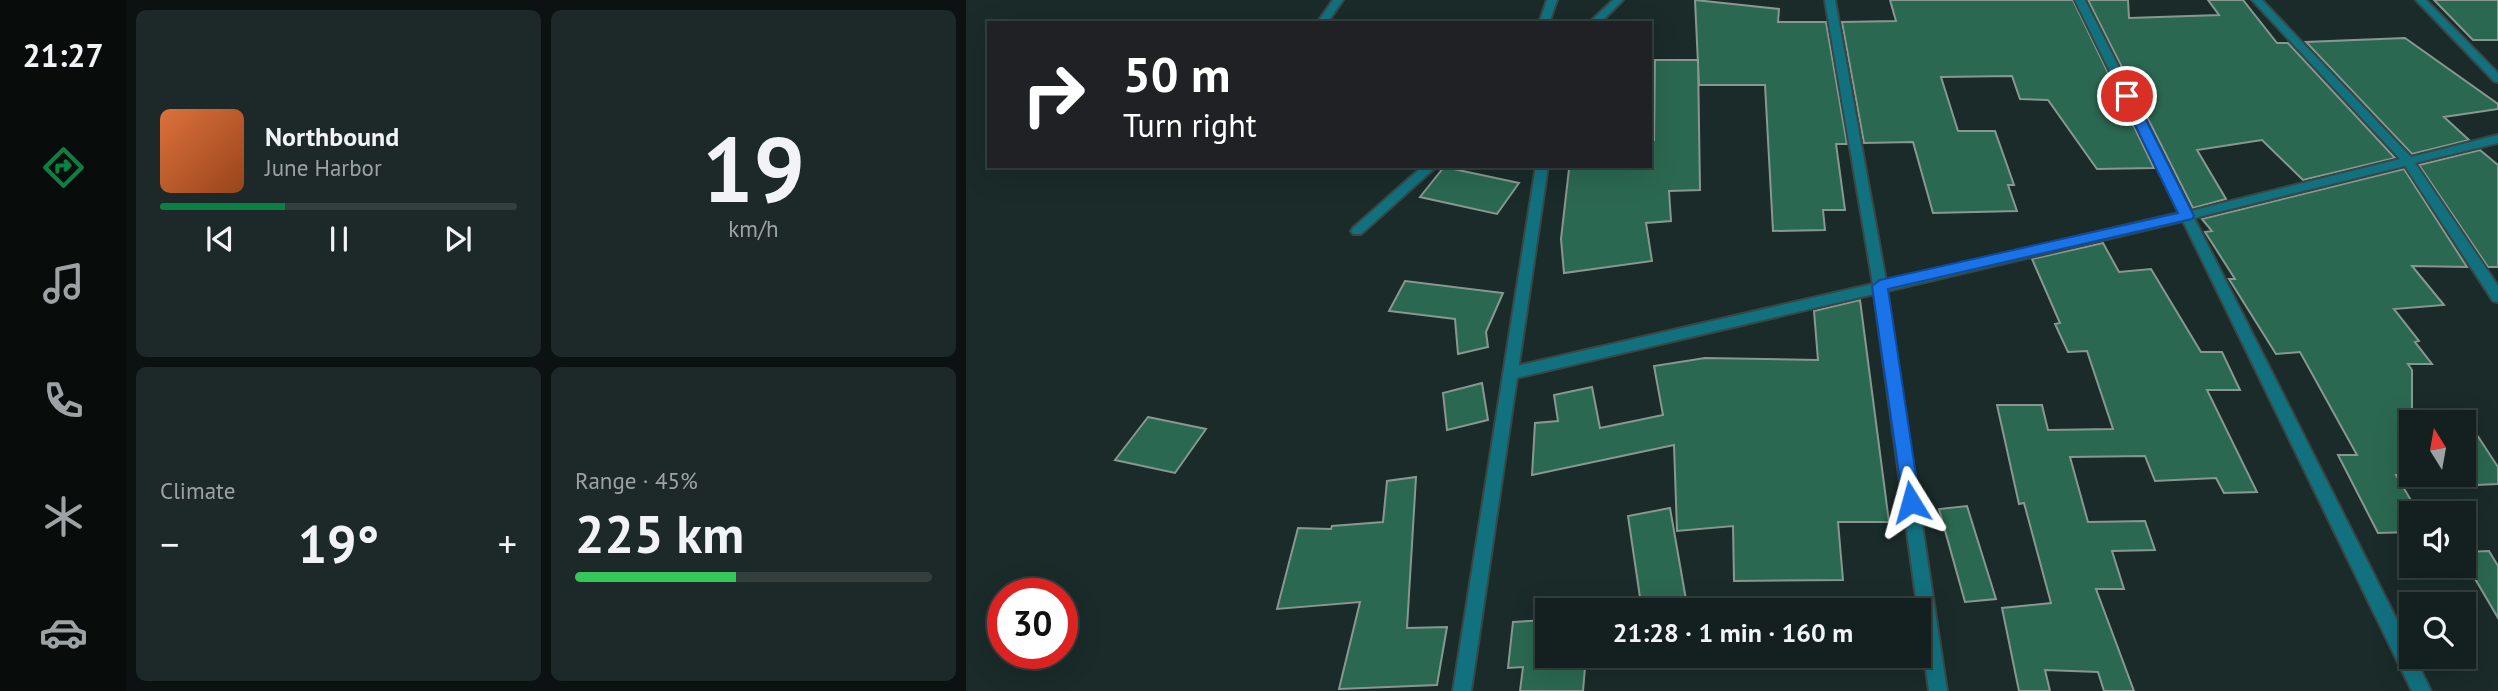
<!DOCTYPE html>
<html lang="en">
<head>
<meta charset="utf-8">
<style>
	:root { --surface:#14201f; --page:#1d2828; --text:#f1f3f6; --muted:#9da3a4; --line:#333e3d; --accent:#0b8043 }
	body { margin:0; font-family:"PT Sans",sans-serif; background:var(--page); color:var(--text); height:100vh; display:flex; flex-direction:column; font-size:26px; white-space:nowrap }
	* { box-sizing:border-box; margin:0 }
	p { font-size:23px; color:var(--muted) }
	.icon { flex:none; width:38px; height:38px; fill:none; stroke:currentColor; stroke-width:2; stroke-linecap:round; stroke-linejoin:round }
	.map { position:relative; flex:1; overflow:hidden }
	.details { display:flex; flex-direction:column; gap:10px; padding:10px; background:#0b1211; width:840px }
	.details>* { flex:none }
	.banner { position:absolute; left:21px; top:21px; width:665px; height:147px; border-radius:0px; box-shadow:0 7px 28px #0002,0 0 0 2px var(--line); background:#202124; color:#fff; overflow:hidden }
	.needle { width:46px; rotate:349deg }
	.buttons { position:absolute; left:1433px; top:410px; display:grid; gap:14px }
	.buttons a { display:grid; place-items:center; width:77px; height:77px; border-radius:0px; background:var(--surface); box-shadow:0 7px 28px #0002,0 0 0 2px var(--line); font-size:35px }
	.speed { position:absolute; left:21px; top:578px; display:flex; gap:14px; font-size:35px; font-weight:700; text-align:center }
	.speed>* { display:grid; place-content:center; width:91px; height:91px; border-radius:50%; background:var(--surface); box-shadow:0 7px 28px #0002,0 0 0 2px var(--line); line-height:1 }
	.speed .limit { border:10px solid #d22; background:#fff; color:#111 }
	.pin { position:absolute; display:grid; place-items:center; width:60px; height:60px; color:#fff; margin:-30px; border:4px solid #fff; border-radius:50%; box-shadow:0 2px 7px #0007 }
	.me { position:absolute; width:77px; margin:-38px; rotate:352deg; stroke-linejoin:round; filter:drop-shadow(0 0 5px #0008) }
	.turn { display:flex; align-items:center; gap:24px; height:147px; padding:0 21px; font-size:32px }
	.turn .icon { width:91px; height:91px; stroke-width:2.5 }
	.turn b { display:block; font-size:49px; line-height:60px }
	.big { font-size:52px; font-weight:700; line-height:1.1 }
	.details .card { flex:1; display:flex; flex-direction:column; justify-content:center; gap:10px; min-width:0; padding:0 24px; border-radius:10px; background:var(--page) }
	.details .dial { align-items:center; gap:0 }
	.dial b { font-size:91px; line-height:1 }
	.song { display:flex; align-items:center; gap:21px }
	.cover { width:84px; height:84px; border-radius:10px; background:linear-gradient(135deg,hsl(20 70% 55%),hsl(20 70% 35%)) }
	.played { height:7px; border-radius:4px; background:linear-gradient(90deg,var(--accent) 35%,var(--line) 35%) }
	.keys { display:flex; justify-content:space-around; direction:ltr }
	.heat { display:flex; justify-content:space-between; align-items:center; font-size:38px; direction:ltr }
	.charge { height:10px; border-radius:5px; background:linear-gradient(90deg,#34c759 45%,var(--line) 0) }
	.details .tiles { flex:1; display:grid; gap:10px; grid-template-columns:repeat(2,1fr) }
	.trip { position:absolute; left:569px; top:598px; width:396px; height:70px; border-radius:0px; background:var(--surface); box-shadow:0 7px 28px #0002,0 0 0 2px var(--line); font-weight:700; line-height:70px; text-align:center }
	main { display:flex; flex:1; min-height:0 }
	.tab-bar { display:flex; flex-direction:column; width:126px; justify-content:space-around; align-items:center; background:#080d0c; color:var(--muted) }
	.tab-bar .icon { width:49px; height:49px }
	.tab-bar .active { color:var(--accent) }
	.tab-bar b { font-size:32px; color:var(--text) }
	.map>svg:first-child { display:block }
</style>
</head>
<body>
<main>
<nav class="tab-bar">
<b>21:27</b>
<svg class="icon active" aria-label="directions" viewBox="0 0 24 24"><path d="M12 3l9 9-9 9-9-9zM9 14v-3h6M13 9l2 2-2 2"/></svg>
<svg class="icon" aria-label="music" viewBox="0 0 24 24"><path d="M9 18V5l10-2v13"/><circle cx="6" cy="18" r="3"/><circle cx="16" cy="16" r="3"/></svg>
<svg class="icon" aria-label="phone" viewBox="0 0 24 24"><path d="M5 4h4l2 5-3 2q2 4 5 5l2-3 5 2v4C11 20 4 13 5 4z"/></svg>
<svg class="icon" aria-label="climate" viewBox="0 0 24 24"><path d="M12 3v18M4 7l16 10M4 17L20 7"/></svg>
<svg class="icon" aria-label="car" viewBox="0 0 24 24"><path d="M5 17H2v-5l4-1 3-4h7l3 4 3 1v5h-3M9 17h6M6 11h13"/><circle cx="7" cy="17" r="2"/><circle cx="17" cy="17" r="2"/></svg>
</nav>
<section class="details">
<div class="tiles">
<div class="card">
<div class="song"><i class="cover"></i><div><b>Northbound</b><p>June Harbor</p></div></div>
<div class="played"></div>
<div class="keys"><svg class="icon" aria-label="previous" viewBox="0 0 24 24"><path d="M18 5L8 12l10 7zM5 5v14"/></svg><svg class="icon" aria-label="pause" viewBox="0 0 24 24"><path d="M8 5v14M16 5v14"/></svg><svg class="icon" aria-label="next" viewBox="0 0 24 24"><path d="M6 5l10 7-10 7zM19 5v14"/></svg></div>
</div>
<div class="card dial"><b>19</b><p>km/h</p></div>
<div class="card"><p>Climate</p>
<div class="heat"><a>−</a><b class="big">19°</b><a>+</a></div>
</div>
<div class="card"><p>Range · 45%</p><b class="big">225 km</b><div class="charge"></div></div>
</div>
</section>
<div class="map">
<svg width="1532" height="691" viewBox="0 0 1532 691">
	<rect width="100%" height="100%" fill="#1a2b29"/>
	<!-- building -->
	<path fill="#2b6851" stroke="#889891" stroke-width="2" d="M 729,0 L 813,9 L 812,22 L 860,22 L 881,144 L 870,144 L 879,210 L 857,210 L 859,230 L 807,231 L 799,85 L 733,85 Z
		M 924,0 L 1107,0 L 1188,168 L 1131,169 L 1082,100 L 1054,99 L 1046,76 L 975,77 L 992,131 L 1029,131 L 1048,185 L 1042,185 L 1051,211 L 967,213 L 947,142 L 898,143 L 876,22 L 930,21 Z
		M 1122,0 L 1162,0 L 1163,18 L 1253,15 L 1242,0 L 1277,0 L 1311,43 L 1322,43 L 1429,158 L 1337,180 L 1296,140 L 1231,150 L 1260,199 L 1227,208 Z
		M 1468,0 L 1532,0 L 1532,40 L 1507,40 Z
		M 1439,38 L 1532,104 L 1532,109 L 1478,117 L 1503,140 L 1446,154 L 1340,42 Z
		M 689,60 L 732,60 L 734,190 L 703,191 L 705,221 L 680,223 L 686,261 L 598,273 L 595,239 L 603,169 L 684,166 L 684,140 L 688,140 Z
		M 1514,150 L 1532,165 L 1532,267 L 1522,267 L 1453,165 Z
		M 478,167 L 553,183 L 531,214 L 454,197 Z
		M 1438,169 L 1501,267 L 1446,266 L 1478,305 L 1428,309 L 1453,341 L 1449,342 L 1466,364 L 1442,364 L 1446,370 L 1446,475 L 1430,475 L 1446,502 L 1446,532 L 1412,533 L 1372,455 L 1391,455 L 1334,352 L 1310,354 L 1263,279 L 1269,279 L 1239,232 L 1246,231 L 1236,219 Z
		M 1137,243 L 1153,272 L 1185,269 L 1235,352 L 1256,352 L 1274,390 L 1241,390 L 1291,492 L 1258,493 L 1250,478 L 1189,481 L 1179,456 L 1104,457 L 1122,522 L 1179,521 L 1189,550 L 1146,551 L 1158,589 L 1130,589 L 1168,691 L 1138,691 L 1132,672 L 1079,670 L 1084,691 L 1053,691 L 1036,608 L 1085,603 L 1058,503 L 1053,504 L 1031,405 L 1076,405 L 1082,430 L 1147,429 L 1121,351 L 1102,352 L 1089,324 L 1094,323 L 1066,259 Z
		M 439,281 L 537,293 L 520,332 L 522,347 L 492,354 L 489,319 L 423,311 Z
		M 894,300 L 923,522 L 872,522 L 877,580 L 768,581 L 767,526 L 711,531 L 708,445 L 566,475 L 569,423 L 592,421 L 588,395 L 626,387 L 634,428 L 697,415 L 688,366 L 739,358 L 852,360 L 848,311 Z
		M 516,383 L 522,420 L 481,430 L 477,393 Z
		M 1498,415 L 1532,467 L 1532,484 L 1510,485 L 1498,465 Z
		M 182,417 L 240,429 L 209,473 L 149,460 Z
		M 450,477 L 441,628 L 481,627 L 471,685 L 373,689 L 394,602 L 311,609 L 332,528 L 365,529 L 366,526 L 417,522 L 421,481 Z
		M 1001,506 L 1030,599 L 999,602 L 973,509 Z
		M 704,508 L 722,611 L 676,611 L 662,516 Z
		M 1523,551 L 1532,566 L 1532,618 L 1498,560 L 1498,552 Z
		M 581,620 L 581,656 L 620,656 L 617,691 L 554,691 L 557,667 L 542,668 L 547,622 Z"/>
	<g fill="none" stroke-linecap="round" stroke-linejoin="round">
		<!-- minor casing -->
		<g stroke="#374745" stroke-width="4">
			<path id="minor" d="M 367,0 L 377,0 L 361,23 L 351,23 Z
				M 581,0 L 591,0 L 583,23 L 573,23 Z
				M 859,0 L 869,0 L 920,281 L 1213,213 L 1109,0 L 1119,0 L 1225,211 L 1434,159 L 1286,0 L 1296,0 L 1445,157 L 1532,135 L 1532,143 L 1449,163 L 1532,286 L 1532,302 L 1527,301 L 1439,166 L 1228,218 L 1446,650 L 1446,656 L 1448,656 L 1465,691 L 1446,691 L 1217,221 L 921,291 L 981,691 L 963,691 L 908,294 L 546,379 L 541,377 L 539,373 L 541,369 L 546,367 L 907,284 Z
				M 1450,0 L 1460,0 L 1532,73 L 1532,82 L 1528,81 Z
				M 457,166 L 471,166 L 395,234 L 387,234 L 385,231 L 387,228 Z"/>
		</g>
		<!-- tertiary casing -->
		<g stroke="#374745" stroke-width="4">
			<path id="tertiary" d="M 647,0 L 657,0 L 634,23 L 623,23 Z
				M 570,166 L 582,166 L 505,691 L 487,691 Z"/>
		</g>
		<!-- minor -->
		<use href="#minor" fill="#12717f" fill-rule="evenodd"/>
		<!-- tertiary -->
		<use href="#tertiary" fill="#12717f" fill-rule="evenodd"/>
	</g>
	<!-- route -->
	<path fill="#1a73e8" stroke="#114b97" stroke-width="2" d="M 1161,92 L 1168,96 L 1228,216 L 1226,219 L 922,289 L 954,502 L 951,508 L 945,510 L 938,508 L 906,286 L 914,280 L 1212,213 L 1155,96 Z"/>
</svg>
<div class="buttons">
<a><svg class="needle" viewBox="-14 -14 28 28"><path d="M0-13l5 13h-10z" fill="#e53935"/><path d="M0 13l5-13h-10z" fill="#9da3a4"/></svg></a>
<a><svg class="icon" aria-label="sound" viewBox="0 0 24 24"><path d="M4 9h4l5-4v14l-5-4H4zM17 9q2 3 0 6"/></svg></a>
<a><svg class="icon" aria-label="search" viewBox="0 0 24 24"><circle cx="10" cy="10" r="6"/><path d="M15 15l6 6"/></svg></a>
</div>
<div class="speed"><div class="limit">30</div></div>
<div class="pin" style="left:1161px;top:96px;background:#d93025"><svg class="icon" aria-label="arrive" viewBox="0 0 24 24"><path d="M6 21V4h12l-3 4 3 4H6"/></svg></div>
<svg class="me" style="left:945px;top:502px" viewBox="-20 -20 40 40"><path d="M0-17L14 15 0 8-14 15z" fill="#1a73e8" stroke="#fff" stroke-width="4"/></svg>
<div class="trip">21:28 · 1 min · 160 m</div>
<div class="banner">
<div class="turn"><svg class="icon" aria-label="right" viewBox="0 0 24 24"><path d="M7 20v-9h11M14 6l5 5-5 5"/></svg><div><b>50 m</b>Turn right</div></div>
</div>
</div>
</main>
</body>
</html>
